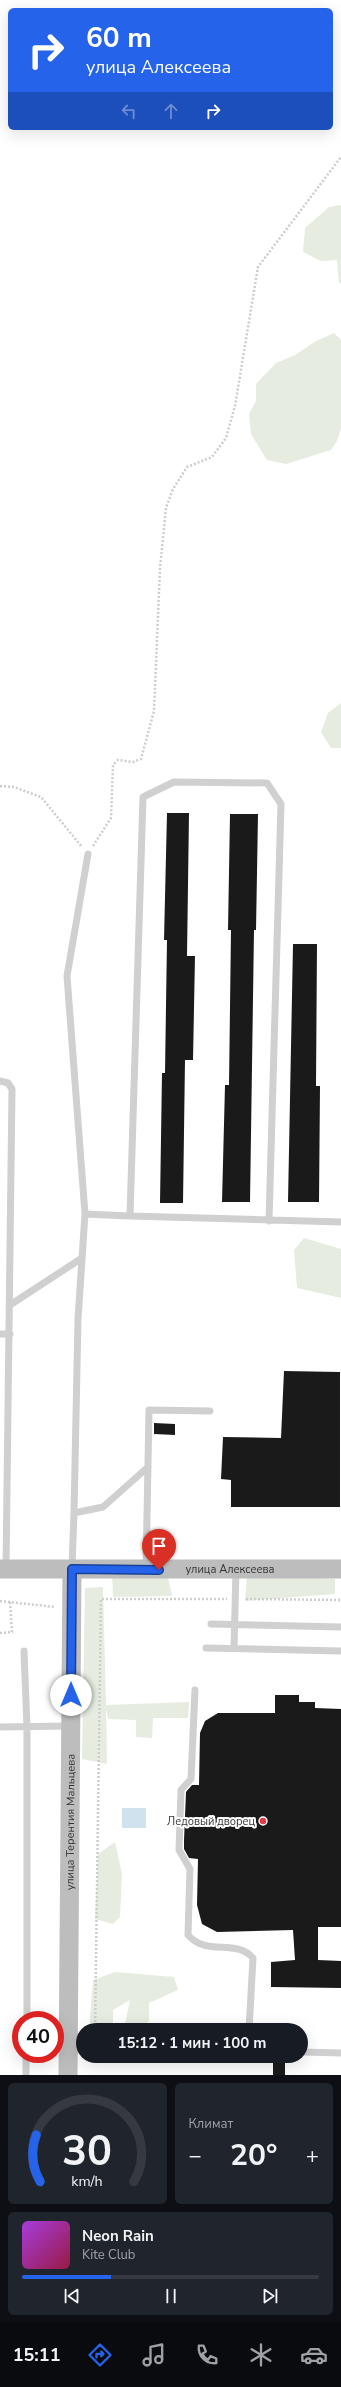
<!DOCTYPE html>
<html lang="ru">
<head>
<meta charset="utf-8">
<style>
	:root { --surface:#171b24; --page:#20242c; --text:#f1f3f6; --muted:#9ea1a6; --line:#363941; --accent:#2563eb }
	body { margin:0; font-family:"Nunito Sans",sans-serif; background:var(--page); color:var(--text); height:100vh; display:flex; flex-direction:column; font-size:15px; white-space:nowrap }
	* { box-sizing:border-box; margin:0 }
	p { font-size:13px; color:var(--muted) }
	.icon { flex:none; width:22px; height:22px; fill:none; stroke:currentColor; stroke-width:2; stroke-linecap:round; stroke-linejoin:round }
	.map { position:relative; height:2075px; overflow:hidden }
	.details { display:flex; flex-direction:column; gap:8px; padding:8px; background:#0d0f14; flex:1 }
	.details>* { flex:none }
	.top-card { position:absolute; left:8px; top:8px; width:325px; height:122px; border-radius:6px; box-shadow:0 4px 16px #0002; background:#2563eb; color:#fff; overflow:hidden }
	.speed { position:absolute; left:12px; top:2011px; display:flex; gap:8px; font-size:20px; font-weight:700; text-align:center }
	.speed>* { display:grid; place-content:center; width:52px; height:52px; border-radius:50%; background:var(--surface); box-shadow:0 4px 16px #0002; line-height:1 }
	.speed .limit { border:6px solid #d22; background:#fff; color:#111 }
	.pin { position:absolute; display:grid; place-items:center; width:34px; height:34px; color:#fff; margin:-41px -17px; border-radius:50% 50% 50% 0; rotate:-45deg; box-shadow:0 0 4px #0007 }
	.pin .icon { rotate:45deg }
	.me { position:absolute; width:44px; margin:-22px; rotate:0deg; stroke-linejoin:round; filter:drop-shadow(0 0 3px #0008) }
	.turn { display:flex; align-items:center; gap:14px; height:84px; padding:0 12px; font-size:18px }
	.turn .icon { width:52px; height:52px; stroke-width:2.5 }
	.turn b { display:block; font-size:28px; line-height:34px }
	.lanes { display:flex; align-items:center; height:38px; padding:0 12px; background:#0003; justify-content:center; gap:20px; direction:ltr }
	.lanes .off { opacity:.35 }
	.big { font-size:30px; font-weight:700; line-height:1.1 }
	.details .tile { flex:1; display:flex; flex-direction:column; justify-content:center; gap:6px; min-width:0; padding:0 14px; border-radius:6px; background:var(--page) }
	.details .dial { align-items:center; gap:0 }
	.dial svg { height:104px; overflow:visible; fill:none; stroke:var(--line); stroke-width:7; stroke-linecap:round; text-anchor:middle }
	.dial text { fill:var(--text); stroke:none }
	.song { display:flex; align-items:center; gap:12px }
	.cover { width:48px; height:48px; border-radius:6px; background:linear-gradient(135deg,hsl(280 70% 55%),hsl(340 70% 35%)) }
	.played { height:4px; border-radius:2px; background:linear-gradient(90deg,var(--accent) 30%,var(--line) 30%) }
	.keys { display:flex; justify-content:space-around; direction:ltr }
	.heat { display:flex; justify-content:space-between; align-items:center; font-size:22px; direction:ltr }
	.details .tiles { flex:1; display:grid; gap:8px; grid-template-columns:1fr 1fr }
	.tile:last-child { grid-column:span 2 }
	.trip { position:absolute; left:76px; top:2023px; width:232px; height:40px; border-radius:20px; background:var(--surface); box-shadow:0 4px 16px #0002; font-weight:700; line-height:40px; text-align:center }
	.dock { display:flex; height:64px; justify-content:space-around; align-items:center; background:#090b0e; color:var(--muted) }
	.dock .icon { width:28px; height:28px }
	.dock .active { color:var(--accent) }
	.dock b { font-size:18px; color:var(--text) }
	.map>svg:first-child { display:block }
</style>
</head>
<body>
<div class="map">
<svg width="341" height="2075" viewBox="0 0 341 2075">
	<rect width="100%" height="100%" fill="#fff"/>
	<!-- green -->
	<path fill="#e6ecdf" d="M 341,205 L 341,283 L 339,283 L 337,260 L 321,261 L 303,252 L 305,228 L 329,207 Z
		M 334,333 L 341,340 L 341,428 L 337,441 L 331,450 L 286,464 L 267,460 L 251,434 L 249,414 L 256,401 L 256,384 L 276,363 L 295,355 L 316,341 Z
		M 341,703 L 341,748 L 331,748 L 321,732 L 328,713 Z
		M 304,1238 L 341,1249 L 341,1298 L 297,1288 L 294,1250 Z
		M 112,1572 L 168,1577 L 172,1596 L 113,1597 Z
		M 247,1574 L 335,1579 L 335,1594 L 245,1601 Z
		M 103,1587 L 106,1705 L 189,1702 L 188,1718 L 153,1718 L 152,1738 L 136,1737 L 136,1720 L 108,1719 L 106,1708 L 107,1764 L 82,1759 L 85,1588 Z
		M 115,1842 L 122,1874 L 120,1917 L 113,1924 L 95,1919 L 98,1854 Z
		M 115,1972 L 174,1977 L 178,1990 L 149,2003 L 149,2022 L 124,2029 L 130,2000 L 113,2010 L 113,2030 L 89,2030 L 93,1980 Z"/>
	<!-- water -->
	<path fill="#cfe2ee" d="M 122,1808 L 146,1808 L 146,1828 L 122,1828 Z"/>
	<!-- building -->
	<path fill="#1a1a1a" d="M 167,813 L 189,813 L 187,956 L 195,956 L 193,1060 L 185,1060 L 183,1203 L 160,1203 L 162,1073 L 165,1073 L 167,940 L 164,940 Z
		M 230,814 L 258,814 L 256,930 L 254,930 L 250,1202 L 222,1202 L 225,1085 L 229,1085 L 231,930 L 228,930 Z
		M 293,944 L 317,944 L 316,1086 L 320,1086 L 319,1202 L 288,1202 Z
		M 284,1371 L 340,1372 L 340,1507 L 231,1507 L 231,1480 L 221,1479 L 223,1437 L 281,1438 Z
		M 154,1423 L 175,1424 L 175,1435 L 154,1434 Z
		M 275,1695 L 299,1695 L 299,1702 L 315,1702 L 315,1708 L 341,1709 L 341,1927 L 318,1927 L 318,1960 L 341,1961 L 341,1988 L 271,1987 L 271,1962 L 295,1960 L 293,1930 L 217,1932 L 202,1924 L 197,1905 L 198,1859 L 189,1858 L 184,1849 L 184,1840 L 186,1792 L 192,1785 L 199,1785 L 200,1733 L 205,1721 L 218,1713 L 275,1713 Z
		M 273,2063 L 285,2063 L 285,2075 L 273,2075 Z"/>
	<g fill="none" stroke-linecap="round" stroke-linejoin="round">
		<!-- path -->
		<path stroke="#cdcdcd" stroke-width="2.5" stroke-dasharray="2 2" stroke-linecap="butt" d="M 0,786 L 14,787 L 41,797 L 82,847
			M 93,846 L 111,818 L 113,765 L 118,760 L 133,762 L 141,759 L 154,711 L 160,568 L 166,508 L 173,489 L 187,467 L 212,457 L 226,438 L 235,406 L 258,267 L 341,157
			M 246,1599 L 341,1600
			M 0,1601 L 55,1607
			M 0,1633 L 12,1632 L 10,1601
			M 95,2030 L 101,1599 L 227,1599"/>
		<!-- lane -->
		<path stroke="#d0d0d0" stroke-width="7" d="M 0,1081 L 8,1083 L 12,1089 L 6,1568
			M 85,1214 L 130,1216 L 143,797 L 174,782 L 267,783 L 281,804 L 269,1221
			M 130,1216 L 341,1222
			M 10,1305 L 82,1258
			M 0,1334 L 10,1334
			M 74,1513 L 78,1319 L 85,1214 L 67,976 L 88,854
			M 72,1567 L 74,1513 L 103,1507 L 148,1467
			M 146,1569 L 149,1410 L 210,1411
			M 211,1624 L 341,1627
			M 206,1648 L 341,1651
			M 234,1649 L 236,1570
			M 24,1651 L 27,1727 L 27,2020
			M 195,1690 L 191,1779 L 181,1790 L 179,1850 L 190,1869 L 188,1935 C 207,1957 235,1938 253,1958 L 249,2030
			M 0,1727 L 70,1726
			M 68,2050 L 83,2050
			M 301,2052 L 341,2053
			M 26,2075 L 26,2054"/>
		<!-- secondary -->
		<g stroke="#bdbdbd" stroke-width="19">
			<path id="s1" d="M 0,1569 L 341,1569"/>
			<path id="s2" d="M 68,2075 L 72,1569"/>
		</g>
	</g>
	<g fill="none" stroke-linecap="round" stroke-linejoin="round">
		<!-- route casing -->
		<g stroke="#184099" stroke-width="10">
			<path id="route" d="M 71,1695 L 72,1569 L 159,1570"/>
		</g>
		<!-- route -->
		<use href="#route" stroke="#2563eb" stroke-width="7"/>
	</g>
	<!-- markers -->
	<circle fill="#e63946" stroke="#fff" stroke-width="1.5" cx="263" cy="1821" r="4"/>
	<g text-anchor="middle" stroke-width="4" stroke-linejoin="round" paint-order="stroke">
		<!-- street labels -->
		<g font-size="11" fill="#333" stroke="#fff">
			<text dy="4" stroke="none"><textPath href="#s1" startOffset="230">улица Алексеева</textPath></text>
			<text dy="4" stroke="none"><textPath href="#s2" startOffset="253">улица Терентия Мальцева</textPath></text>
		</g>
		<!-- poi labels -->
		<g font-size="11" fill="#333" stroke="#fff" text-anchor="end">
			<text x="255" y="1825">Ледовый дворец</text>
		</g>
	</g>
</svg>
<div class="speed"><div class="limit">40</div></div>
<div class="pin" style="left:159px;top:1570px;background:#d93025"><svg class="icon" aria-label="arrive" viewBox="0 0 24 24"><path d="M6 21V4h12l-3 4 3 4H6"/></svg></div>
<svg class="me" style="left:71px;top:1695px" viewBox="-20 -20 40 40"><circle r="19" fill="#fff"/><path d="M0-13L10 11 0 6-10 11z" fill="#2563eb"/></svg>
<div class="trip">15:12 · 1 мин · 100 m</div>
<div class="top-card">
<div class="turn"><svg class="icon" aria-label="right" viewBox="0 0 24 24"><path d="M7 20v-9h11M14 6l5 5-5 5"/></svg><div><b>60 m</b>улица Алексеева</div></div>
<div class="lanes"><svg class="icon off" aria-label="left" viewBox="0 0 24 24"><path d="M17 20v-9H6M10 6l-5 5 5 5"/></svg><svg class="icon off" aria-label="ahead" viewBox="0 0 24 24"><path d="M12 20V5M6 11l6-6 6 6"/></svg><svg class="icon" aria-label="right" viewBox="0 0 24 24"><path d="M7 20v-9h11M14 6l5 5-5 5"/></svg></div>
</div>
</div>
<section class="details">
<div class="tiles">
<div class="tile dial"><svg viewBox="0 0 100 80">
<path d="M14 69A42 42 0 1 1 86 69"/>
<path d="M14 69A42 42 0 0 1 11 33" stroke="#2563eb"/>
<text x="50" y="56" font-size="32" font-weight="700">30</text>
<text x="50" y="72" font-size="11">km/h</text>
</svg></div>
<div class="tile"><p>Климат</p>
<div class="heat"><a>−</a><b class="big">20°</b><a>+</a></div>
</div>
<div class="tile">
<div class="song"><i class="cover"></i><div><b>Neon Rain</b><p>Kite Club</p></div></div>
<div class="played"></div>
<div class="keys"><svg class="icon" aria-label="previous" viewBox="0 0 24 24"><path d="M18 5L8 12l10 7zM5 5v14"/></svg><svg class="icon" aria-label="pause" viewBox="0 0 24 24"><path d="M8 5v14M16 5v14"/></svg><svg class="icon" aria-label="next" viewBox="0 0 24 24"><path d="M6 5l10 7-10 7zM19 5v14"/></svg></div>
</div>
</div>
</section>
<nav class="dock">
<b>15:11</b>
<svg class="icon active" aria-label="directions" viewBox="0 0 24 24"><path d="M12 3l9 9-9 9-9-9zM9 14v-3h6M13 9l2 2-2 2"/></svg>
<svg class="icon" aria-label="music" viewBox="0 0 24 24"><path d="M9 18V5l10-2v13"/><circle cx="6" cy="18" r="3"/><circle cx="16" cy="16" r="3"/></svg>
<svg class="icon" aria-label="phone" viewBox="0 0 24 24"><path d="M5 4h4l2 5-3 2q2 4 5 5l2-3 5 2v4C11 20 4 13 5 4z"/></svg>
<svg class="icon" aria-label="climate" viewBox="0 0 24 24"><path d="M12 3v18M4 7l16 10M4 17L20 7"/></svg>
<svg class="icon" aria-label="car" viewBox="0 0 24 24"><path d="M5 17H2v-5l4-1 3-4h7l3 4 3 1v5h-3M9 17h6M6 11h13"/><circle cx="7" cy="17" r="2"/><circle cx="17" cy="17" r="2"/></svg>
</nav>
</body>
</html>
